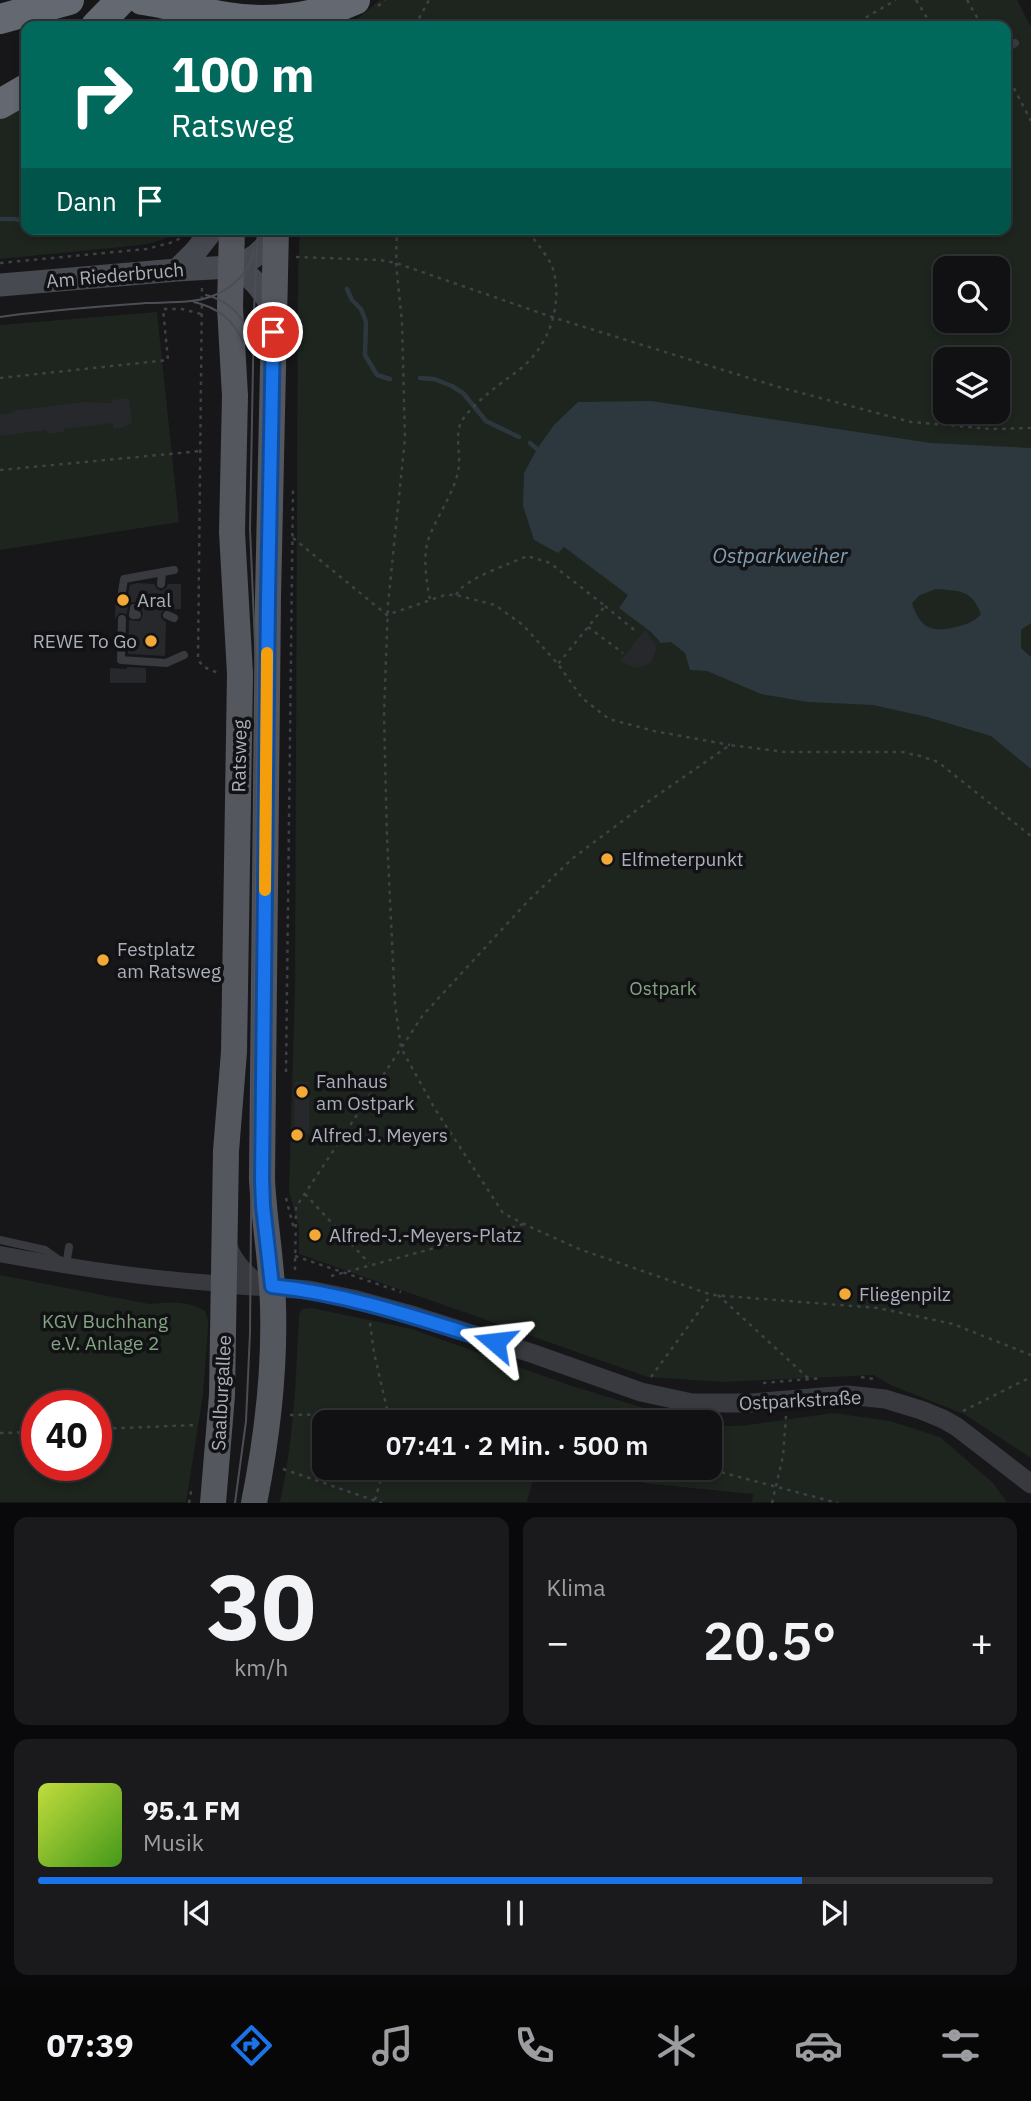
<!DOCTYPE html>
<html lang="de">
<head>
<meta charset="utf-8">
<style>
	:root { --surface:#111114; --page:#1a1a1d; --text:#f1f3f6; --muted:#9c9da0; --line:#303134; --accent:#1a73e8 }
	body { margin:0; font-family:"IBM Plex Sans",sans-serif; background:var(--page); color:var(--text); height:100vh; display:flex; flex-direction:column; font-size:26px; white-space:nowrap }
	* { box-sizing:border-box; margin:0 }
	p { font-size:23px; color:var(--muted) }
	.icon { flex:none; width:38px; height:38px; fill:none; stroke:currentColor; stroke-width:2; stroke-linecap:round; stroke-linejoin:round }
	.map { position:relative; height:1503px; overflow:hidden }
	.panel { display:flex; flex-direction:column; gap:14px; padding:14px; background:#09090b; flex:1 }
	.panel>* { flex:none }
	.hud { position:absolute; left:21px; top:21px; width:990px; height:214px; border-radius:14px; box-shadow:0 4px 10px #0003,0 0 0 2px var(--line); background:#00695c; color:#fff; overflow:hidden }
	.fabs { position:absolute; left:933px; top:256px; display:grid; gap:14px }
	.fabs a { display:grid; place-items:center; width:77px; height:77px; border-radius:14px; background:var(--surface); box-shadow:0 4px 10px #0003,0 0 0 2px var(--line); font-size:35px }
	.speed { position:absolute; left:21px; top:1390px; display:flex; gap:14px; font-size:35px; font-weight:700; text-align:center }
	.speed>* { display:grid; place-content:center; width:91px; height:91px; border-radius:50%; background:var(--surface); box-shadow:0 4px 10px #0003,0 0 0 2px var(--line); line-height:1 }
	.speed .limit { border:10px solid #d22; background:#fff; color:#111 }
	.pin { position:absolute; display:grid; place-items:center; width:60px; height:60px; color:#fff; margin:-30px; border:4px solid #fff; border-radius:50%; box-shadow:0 2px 7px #0007 }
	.me { position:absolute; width:77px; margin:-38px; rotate:287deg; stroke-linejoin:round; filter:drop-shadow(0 0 5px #0008) }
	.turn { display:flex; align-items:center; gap:24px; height:147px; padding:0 35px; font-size:32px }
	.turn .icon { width:91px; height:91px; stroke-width:2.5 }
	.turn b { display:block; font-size:49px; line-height:60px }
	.then { display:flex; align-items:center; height:66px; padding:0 35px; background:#0003; gap:14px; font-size:26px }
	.big { font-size:52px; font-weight:600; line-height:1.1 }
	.panel .tile { flex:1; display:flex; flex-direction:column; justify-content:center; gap:10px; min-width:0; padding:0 24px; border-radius:14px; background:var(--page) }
	.panel .dial { align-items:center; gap:0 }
	.dial b { font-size:91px; line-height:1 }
	.song { display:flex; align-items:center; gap:21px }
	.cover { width:84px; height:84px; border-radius:10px; background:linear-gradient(135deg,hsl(70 70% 55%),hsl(100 70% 35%)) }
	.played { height:7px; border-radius:4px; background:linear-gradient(90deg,var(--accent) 80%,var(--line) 80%) }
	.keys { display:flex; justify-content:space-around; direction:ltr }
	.heat { display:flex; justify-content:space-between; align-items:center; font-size:38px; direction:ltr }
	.panel .tiles { flex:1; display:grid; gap:14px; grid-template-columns:1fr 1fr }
	.tile:last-child { grid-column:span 2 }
	.trip { position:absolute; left:312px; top:1410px; width:410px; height:70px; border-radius:14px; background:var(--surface); box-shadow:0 4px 10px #0003,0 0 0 2px var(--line); font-weight:600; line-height:70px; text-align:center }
	.dock { display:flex; height:112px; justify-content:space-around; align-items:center; background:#070708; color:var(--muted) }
	.dock .icon { width:49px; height:49px }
	.dock .current { color:var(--accent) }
	.dock b { font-size:32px; color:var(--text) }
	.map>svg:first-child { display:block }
</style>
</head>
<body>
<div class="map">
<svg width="1031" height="1503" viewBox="0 0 1031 1503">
	<rect width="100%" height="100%" fill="#17171a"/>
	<!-- green -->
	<path fill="#1d251e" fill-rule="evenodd" d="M 380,0 L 1017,0 L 1031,27 L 1031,1458 L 964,1414 L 893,1386 L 873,1375 L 724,1382 L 648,1377 L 299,1254 L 299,1227 L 289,1191 L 295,987 L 298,272 L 300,229 L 1006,229 L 1006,26 L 348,26 ZM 945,268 L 998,268 L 998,320 L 945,320 ZM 945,359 L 998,359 L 998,411 L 945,411 Z
		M 26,100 L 26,229 L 183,229 C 170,238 157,242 141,245 L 0,259 L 0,115 Z
		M 157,312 L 179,522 L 0,550 L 0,325 Z
		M 0,1275 L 149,1304 C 167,1302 189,1300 205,1311 L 208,1320 L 208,1329 L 203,1395 L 186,1502 L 0,1502 ZM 37,1405 L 96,1405 L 96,1465 L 37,1465 Z
		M 312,1308 L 412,1329 L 572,1386 L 647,1409 L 724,1426 L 740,1426 L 834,1413 L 890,1421 L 940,1437 L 992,1482 L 1007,1502 L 752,1502 L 753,1494 L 643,1483 L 644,1475 L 631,1468 L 709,1468 L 709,1423 L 324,1423 L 324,1468 L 536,1468 L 527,1502 L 280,1502 C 294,1440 296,1378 299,1314 L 302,1309 Z"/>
	<!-- water -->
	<path fill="#2d373e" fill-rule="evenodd" d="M 651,401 L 931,443 L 1031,448 L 1031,623 L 1021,630 L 1021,648 L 1031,657 L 1031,769 L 991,736 L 927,717 L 873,705 L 808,702 L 761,694 L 707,671 L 690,670 L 685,653 L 671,642 L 661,643 L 651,632 L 619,608 L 628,595 L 564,547 L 558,553 L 534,540 L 523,506 L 524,473 L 537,449 L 554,425 L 578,402 ZM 936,589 C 960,591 971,589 981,614 C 974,622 967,624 956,627 C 931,633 920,628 912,603 L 920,595 Z"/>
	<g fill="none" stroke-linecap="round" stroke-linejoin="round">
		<!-- stream -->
		<path stroke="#2d373e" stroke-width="4.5" d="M 0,219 L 14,219 L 26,221
			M 347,289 L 352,300 L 361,309 L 366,322 L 365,355 L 377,375 L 390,379
			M 420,378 L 434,379 L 452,386 L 463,393 L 486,421 L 519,437
			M 530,443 L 537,449"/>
	</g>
	<!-- building -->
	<path fill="#27282b" d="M 129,398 L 132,424 L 125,425 L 126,427 L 114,429 L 113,423 L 64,429 L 64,432 L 47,434 L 46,430 L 0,436 L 0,415 L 13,413 L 13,411 L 84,402 L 112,403 L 111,400 Z
		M 137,583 L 154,584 L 157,589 L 161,591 L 166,588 L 168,584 L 181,584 L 181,609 L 166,609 L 161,613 L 161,618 L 166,622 L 165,656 L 128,654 L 129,620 L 140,621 L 143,614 L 139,603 L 132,602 L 128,605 L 127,614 L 119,613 L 115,619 L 116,594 L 120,598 L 125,598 L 128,594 L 130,585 Z
		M 645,630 L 655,644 L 656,650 L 652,661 L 647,665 L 636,668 L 620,661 Z
		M 127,667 L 146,668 L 146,683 L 110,683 L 110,668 L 127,669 Z
		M 295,1082 L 309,1082 L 309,1133 L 294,1134 Z"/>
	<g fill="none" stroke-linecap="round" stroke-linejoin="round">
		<!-- path -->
		<path stroke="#3e4146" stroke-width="2.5" stroke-dasharray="3.5 5" stroke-linecap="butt" d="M 916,0 L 932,26
			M 967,0 L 982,26
			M 378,6 L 385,0
			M 415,26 L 429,0
			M 851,26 L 896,0
			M 1006,73 L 1031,121
			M 397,229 L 396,263 L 402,323 L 405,438 L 388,604 L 384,715 L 387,837 L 395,1004 L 401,1048 L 435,1109 L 503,1213 L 524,1224 L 579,1249 L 712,1295 L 878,1308 L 953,1324 L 1031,1355
			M 296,257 L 380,260 L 396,263 L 552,317 L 775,386 L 911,422 L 992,429 L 1031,428
			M 0,263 L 146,249 L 170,243 L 181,238
			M 202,288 L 198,660 L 204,667 L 218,673
			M 0,378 L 168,360 L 163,309 L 182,309 L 201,314
			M 0,470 L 201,451
			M 293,538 L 387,615 L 445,595 L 456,595 L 495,605 L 523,625 L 558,664 L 582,698 L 609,719 L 654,731 L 730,745
			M 456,595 C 463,579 510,564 527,556 L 550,563 L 605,606 L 558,664
			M 430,599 C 426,580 422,553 430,535 C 438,515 453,494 458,472 C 462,455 453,433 463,419 C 476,401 497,386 515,373 C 547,351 564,307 553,269 C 551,260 533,239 527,229
			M 605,606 L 638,633
			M 588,627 L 623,653
			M 286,1072 L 293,488
			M 305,1194 L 369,1263
			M 286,1198 L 294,1229
			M 295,1256 L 401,1292
			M 295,1270 L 296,1207 L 423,1015 L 528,901 L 573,858 L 649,801 L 730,745 L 785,752 L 902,752 L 920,756 L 938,762 L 1031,836
			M 331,1276 L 524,1224
			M 718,1295 L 808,1378
			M 370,1323 L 374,1353 L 388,1413 L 387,1423
			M 651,1377 L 711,1295
			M 861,1377 L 875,1379
			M 763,1383 L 822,1378
			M 963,1411 L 1031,1377
			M 290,1415 L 388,1413 L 462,1423
			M 96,1429 L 198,1425
			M 0,1433 L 37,1432
			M 705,1468 L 838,1503
			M 283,1469 L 382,1503
			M 375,1500 L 384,1468
			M 189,1503 L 192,1486
			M 772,1503 L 783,1456 L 786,1416"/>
		<!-- service -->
		<path stroke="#383a3f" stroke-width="8" d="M 1006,49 L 1015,43
			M 161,584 L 162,572
			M 122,592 L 124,579 L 174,570
			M 134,608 L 133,615 L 137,615
			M 167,615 L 174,618
			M 122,619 L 121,660 L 166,663 L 184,655
			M 0,1240 L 45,1250 L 59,1260
			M 66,1266 L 69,1247"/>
		<!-- minor -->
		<path stroke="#383a3f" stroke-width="16" d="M 0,1254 C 75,1268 149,1279 225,1284"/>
		<!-- tertiary -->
		<path stroke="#383a3f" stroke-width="19" d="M 226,1241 C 232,1261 244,1273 261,1286
			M 225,1284 L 309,1290 L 353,1299 L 415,1316 L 531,1353 L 641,1392 L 692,1403 L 751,1403 L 847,1395 L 885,1399 L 921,1410 L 943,1419 L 957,1427 L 1031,1484"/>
		<!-- secondary -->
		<path stroke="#46494f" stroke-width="23" d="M 230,267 C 251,272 263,291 274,309
			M 177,270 L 195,252 L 213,229
			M 0,285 L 177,270 L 230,267 C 250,263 264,251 275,234"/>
		<!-- primary -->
		<path stroke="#54575e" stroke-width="26" d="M 213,1503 L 222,1395 L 226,1151 L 234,1052 L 240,674 L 232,532 L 235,396 L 230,307 L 232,229
			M 254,1503 C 267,1438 275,1372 273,1306 C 272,1263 264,1221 262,1179 L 268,598 L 276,229"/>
		<!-- motorway -->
		<path stroke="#646870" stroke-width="30" d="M 0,19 L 69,0
			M 96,26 L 121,0
			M 0,104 L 26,89"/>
		<!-- tram -->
		<path stroke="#4b4e54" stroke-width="2" d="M 304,26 L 317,0
			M 206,295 C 228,300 245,317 251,339
			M 194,302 C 216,307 234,320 243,342
			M 0,317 C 48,310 97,307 146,303 C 168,302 194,304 215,295 C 234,287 248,272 254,252
			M 235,1503 L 246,1421 L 250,1333 L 256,666 L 250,529 L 254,311 L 258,229"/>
		<!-- motorway-bridge -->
		<path stroke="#646870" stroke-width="30" d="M 142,0 C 171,4 199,13 227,17 C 269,24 316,18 355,0"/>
	</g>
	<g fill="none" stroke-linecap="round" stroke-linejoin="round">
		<!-- route casing -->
		<g stroke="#114b97" stroke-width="18">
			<path id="route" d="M 273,332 L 268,598 L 262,1179 L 263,1206 L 272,1286 C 349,1294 421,1319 495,1342"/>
		</g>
		<!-- route -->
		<use href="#route" stroke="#1a73e8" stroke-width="12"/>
		<!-- slow -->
		<path stroke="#f59e0b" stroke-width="12" d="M 265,890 L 267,653"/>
	</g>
	<!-- markers -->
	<g fill="#f3a936" stroke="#121215" stroke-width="2.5">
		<circle cx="123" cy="600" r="7"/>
		<circle cx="151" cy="641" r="7"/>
		<circle cx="607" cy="859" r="7"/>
		<circle cx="103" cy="960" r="7"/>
		<circle cx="302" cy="1092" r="7"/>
		<circle cx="297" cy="1135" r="7"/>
		<circle cx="315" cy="1235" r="7"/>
		<circle cx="845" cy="1294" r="7"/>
	</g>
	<g text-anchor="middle" stroke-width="7" stroke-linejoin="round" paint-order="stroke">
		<!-- street labels -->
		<g font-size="19" fill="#aaafb9" stroke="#121215">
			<text transform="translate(115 275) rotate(-5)" y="7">Am Riederbruch</text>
			<text transform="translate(239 756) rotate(-89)" y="7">Ratsweg</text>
			<text transform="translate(221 1393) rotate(-87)" y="7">Saalburgallee</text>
			<text transform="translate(800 1400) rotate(-3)" y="7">Ostparkstraße</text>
		</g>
		<!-- poi labels -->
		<g font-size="19" fill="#aaafb9" stroke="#121215" text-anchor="start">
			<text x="137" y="607">Aral</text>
			<text x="137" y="648" text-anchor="end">REWE To Go</text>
			<text x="621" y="866">Elfmeterpunkt</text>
			<text x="117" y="956">Festplatz<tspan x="117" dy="22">am Ratsweg</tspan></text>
			<text x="316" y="1088">Fanhaus<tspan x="316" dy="22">am Ostpark</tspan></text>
			<text x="311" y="1142">Alfred J. Meyers</text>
			<text x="329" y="1242">Alfred-J.-Meyers-Platz</text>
			<text x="859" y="1301">Fliegenpilz</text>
		</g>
		<!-- park labels -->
		<g font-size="19" fill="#81a481" stroke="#121215">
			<text x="663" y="995">Ostpark</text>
			<text x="105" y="1328">KGV Buchhang<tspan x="105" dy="22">e.V. Anlage 2</tspan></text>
		</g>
		<!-- water labels -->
		<g font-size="21" font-style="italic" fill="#819fb4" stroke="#121215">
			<text x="780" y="563">Ostparkweiher</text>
		</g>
	</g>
</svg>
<div class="fabs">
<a><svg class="icon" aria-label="search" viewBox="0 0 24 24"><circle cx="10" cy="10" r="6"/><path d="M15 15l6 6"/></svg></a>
<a><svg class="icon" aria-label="layers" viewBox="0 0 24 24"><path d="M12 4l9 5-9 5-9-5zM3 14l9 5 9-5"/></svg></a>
</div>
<div class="speed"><div class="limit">40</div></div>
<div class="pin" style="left:273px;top:332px;background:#d93025"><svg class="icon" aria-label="arrive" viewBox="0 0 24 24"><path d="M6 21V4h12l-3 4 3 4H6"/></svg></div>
<svg class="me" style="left:495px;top:1342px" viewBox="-20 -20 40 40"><path d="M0-17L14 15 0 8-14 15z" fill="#1a73e8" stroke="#fff" stroke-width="4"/></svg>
<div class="trip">07:41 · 2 Min. · 500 m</div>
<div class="hud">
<div class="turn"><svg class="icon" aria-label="right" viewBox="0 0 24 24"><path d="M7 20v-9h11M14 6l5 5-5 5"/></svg><div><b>100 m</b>Ratsweg</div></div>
<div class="then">Dann<svg class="icon" aria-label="arrive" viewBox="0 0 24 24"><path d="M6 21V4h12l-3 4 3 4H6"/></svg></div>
</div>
</div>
<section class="panel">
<div class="tiles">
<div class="tile dial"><b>30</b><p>km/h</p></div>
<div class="tile"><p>Klima</p>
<div class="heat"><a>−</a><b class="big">20.5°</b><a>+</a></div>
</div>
<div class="tile">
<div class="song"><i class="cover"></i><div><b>95.1 FM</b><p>Musik</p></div></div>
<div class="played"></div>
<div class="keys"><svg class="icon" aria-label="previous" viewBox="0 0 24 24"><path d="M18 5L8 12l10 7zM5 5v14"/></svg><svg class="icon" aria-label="pause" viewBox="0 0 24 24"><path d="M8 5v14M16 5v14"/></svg><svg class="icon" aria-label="next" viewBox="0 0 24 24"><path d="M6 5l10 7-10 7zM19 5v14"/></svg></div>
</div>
</div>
</section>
<nav class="dock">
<b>07:39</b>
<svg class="icon current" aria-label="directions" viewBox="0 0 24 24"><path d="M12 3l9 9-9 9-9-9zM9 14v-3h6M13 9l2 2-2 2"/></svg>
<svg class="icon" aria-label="music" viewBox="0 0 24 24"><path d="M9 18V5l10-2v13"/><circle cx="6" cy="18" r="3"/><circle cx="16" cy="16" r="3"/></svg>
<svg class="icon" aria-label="phone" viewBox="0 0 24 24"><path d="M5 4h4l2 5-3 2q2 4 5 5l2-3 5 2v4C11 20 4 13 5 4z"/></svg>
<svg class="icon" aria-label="climate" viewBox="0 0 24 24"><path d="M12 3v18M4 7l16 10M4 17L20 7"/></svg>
<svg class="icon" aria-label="car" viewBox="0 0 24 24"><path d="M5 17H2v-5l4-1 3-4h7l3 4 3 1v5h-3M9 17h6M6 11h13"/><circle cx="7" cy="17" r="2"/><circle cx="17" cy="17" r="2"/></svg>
<svg class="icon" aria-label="filters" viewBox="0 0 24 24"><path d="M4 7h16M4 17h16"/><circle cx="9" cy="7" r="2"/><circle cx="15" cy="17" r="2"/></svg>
</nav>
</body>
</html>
